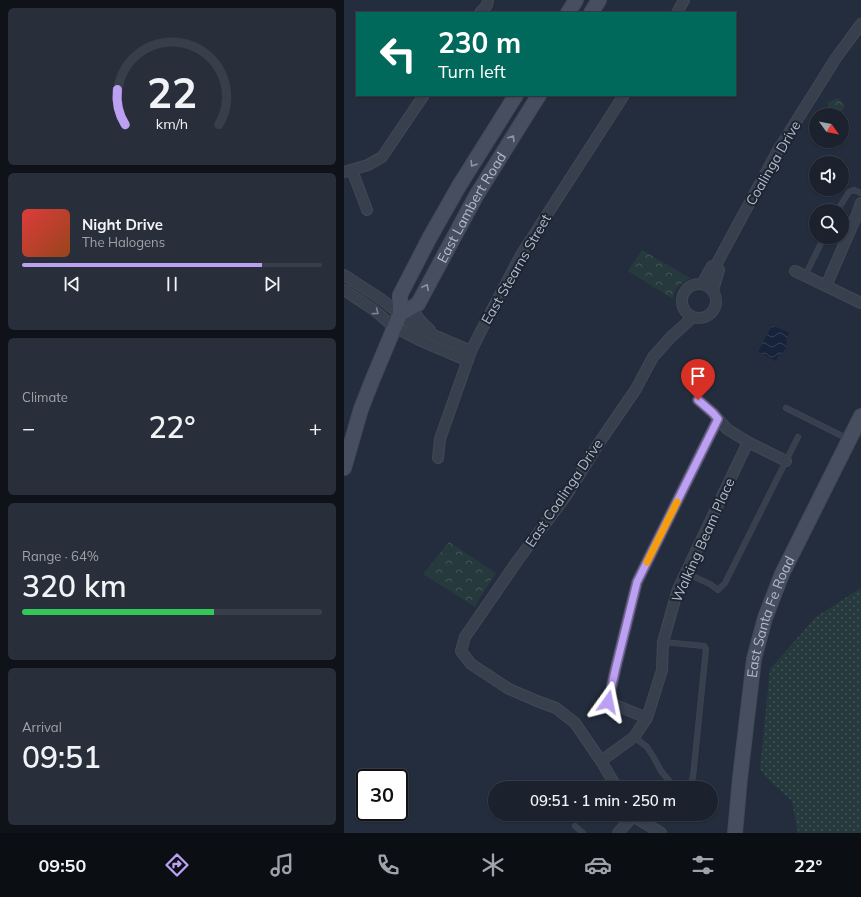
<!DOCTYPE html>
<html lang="en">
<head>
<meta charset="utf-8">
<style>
	:root { --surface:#1b222e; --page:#282f3a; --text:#f1f3f6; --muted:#a0a4aa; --line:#393f4a; --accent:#bca0f2 }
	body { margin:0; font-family:Mulish,sans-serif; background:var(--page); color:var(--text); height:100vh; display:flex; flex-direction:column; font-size:15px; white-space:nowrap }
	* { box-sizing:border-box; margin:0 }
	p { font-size:13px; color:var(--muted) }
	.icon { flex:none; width:22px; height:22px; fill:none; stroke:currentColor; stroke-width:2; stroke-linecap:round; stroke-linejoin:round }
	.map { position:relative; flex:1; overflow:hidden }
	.panel { display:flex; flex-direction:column; gap:8px; padding:8px; background:#0f1319; width:344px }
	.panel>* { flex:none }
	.guide { position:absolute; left:12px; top:12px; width:380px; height:84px; border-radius:0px; box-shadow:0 1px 3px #0004,0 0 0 1px var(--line); background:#00695c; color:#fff; overflow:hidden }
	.needle { width:26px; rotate:123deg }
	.controls { position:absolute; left:465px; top:108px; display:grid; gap:8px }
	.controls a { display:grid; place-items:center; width:40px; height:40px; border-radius:50%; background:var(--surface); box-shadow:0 1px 3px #0004,0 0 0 1px var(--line); font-size:20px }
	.speed { position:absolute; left:12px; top:769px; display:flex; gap:8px; font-size:20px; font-weight:700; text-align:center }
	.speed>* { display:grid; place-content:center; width:52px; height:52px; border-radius:50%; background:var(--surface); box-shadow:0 1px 3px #0004,0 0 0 1px var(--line); line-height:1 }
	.speed .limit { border:2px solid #111; border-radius:6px; background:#fff; color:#111 }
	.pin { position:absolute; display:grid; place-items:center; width:34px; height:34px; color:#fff; margin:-41px -17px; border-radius:50% 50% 50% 0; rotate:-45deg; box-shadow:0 0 4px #0007 }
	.pin .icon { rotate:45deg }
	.me { position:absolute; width:44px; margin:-22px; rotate:12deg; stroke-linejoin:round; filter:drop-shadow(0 0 3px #0008) }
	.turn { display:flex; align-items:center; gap:14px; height:84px; padding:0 16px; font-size:18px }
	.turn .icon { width:52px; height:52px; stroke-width:2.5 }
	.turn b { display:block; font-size:28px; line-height:34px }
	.big { font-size:30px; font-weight:600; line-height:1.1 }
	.panel .card { flex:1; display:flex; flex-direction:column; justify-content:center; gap:6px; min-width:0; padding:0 14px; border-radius:6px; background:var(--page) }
	.panel .dial { align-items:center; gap:0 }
	.dial svg { height:104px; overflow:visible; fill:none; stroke:var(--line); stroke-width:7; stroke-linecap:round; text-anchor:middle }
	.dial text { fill:var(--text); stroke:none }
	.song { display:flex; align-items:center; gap:12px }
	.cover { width:48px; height:48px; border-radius:6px; background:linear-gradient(135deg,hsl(0 70% 55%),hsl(20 70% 35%)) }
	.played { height:4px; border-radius:2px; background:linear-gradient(90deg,var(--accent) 80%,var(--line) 80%) }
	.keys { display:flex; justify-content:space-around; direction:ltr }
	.heat { display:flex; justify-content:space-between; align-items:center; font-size:22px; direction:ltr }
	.charge { height:6px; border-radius:3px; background:linear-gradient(90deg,#34c759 64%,var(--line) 0) }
	.trip { position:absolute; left:144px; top:781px; width:230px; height:40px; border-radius:20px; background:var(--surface); box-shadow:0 1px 3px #0004,0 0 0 1px var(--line); font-weight:600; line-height:40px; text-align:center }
	.menu { display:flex; height:64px; justify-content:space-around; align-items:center; background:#0b0e12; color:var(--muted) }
	.menu .icon { width:28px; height:28px }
	.menu .on { color:var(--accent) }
	.menu b { font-size:18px; color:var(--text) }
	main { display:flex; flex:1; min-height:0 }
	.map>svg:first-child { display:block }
</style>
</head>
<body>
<main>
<section class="panel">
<div class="card dial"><svg viewBox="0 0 100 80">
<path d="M14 69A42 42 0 1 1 86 69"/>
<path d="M14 69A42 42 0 0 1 8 42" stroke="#bca0f2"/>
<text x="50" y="56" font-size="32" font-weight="700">22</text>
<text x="50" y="72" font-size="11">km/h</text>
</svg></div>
<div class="card">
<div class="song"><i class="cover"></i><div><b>Night Drive</b><p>The Halogens</p></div></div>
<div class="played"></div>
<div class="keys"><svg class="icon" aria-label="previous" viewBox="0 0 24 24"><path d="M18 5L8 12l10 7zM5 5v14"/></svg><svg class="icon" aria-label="pause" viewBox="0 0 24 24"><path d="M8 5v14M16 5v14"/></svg><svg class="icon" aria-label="next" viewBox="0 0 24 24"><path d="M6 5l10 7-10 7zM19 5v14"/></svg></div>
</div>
<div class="card"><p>Climate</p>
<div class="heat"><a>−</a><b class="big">22°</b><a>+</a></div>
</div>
<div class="card"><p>Range · 64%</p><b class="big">320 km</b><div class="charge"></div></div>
<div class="card"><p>Arrival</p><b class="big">09:51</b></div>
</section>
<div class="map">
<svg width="517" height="833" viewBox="0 0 517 833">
	<defs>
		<pattern id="grass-dots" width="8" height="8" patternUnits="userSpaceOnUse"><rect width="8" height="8" fill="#263a3e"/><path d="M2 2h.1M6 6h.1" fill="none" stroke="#435458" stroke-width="1.8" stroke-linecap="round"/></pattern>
		<pattern id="forest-crowns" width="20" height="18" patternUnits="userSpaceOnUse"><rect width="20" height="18" fill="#263a3e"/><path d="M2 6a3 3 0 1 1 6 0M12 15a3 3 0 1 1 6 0" fill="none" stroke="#435458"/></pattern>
		<pattern id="water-waves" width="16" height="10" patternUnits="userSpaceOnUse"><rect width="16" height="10" fill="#17233b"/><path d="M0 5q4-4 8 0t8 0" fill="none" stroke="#364156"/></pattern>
	</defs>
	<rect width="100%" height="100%" fill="#242d3d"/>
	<!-- grass -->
	<path fill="url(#grass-dots)" d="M 517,588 L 517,833 L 454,833 L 448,801 L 421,776 L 416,769 L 426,669 L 472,617 Z"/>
	<!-- forest -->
	<path fill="url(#forest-crowns)" d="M 494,98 L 501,106 L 495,115 L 484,113 L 484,102 Z
		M 298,250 L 346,278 C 337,284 330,287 329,299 L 284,271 Z
		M 105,542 L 152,573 L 137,596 L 131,607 L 79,574 Z"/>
	<!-- water -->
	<path fill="url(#water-waves)" d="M 428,325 L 445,333 L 442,340 L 443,341 L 442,348 L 437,355 L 435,354 L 432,361 L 414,352 Z"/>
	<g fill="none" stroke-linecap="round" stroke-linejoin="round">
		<!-- lane casing -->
		<g stroke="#414856" stroke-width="6">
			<path id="lane" d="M 493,211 L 505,192 L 510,190 L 517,193
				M 461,276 L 480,237
				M 442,408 L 504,439
				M 342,573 L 366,584 L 374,590 L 381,583 L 454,437
				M 319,642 L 360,646 L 362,649 L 349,777 L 345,788
				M 290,737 L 303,747 L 310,758 L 317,771 L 326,782 L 333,788
				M 367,805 L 371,806
				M 231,826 L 239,833"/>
		</g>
		<!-- street casing -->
		<g stroke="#414856" stroke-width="12">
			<path id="street" d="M 136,13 L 143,5 L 144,0
				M 333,13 L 340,0
				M 8,170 L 23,210
				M 0,172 L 24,165 L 38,157 L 80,95
				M 451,271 L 517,303
				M 0,275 L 37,299 L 56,314 L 67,324 L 78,330 L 127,351
				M338 301a17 17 0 1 1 34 0a17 17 0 1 1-34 0Z
				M 358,284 L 368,266 L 372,265 L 433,152 L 492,58 L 517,24
				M 482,286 L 512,217 L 517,203
				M 0,290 L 30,310 L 50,327 L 75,340 L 124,361
				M 369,290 L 375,270 L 372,265
				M 68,307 C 71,316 79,324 86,330
				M 354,400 L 369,413 L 383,429 L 404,442 L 442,461
				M 94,458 L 96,439 L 127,351 L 138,329 L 177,255 L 280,95
				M 303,718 L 264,702 L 272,667 L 293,582 L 374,419
				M 257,761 L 290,737 L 303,718 L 318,670 L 319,642 L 334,589 L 404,442
				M 273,788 L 257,761 L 231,723 L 212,708 L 193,701 L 165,689 L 127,664 L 117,651 L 121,637 L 174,560 L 222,496 L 257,440 L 292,389 L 309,357 L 327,337 L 349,317
				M 287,814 L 289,816 L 317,833
				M 274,833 L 289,816"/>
		</g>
		<!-- secondary casing -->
		<g stroke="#414856" stroke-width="16">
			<g id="secondary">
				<path d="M 224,13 L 232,0"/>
				<path d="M 247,13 L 255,0"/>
				<path id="s1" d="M 56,314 L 74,304 L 132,196 L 195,95"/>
				<path d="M 0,468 L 17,409 L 28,381 L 56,314 L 56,295 L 86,237 L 115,186 L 172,95"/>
				<path id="s2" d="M 391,833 L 396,778 L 410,659 L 421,618 L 438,574 L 517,416"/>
			</g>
		</g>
		<!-- lane -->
		<use href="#lane" stroke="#383f4d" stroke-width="5"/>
		<!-- street -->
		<use href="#street" stroke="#383f4d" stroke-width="10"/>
		<!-- secondary -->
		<use href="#secondary" stroke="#464e60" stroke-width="14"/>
	</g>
	<!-- one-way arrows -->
	<defs><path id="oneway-chevron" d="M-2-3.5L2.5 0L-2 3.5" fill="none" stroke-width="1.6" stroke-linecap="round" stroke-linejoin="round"/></defs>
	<g stroke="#8d94a4">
		<use href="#oneway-chevron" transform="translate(168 138) rotate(-58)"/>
		<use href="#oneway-chevron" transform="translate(129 164) rotate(122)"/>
		<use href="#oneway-chevron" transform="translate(82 287) rotate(-62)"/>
	</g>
	<use stroke="#7c8391" href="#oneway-chevron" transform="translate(32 312) rotate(37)"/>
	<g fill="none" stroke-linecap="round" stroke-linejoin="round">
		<!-- route casing -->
		<g stroke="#7a689d" stroke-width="10">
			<path id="route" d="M 264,702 L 272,667 L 293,582 L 374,419 L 369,413 L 354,400"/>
		</g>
		<!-- route -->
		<use href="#route" stroke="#bca0f2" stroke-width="7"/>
		<!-- slow -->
		<path stroke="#f59e0b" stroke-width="7" d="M 303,562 L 333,502"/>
	</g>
	<g text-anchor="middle" stroke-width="4" stroke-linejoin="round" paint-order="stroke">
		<!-- street labels -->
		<g font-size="14" fill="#b3bac8" stroke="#1d2432">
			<text transform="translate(429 163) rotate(-60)" y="5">Coalinga Drive</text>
			<text dy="5" stroke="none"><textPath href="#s1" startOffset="131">East Lambert Road</textPath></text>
			<text transform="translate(172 269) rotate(-60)" y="5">East Stearns Street</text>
			<text transform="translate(220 493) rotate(-56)" y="5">East Coalinga Drive</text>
			<text transform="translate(359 540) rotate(-66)" y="5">Walking Beam Place</text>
			<text dy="5" stroke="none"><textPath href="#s2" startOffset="220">East Santa Fe Road</textPath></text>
		</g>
	</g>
</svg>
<div class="controls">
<a><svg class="needle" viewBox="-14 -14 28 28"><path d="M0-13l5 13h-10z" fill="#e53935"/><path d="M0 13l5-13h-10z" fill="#a0a4aa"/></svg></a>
<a><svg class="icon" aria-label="sound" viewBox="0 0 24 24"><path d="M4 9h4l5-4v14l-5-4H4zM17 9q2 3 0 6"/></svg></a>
<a><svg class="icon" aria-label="search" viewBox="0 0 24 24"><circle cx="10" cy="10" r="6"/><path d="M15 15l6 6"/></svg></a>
</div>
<div class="speed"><div class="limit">30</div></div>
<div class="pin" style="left:354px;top:400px;background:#d93025"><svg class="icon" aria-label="arrive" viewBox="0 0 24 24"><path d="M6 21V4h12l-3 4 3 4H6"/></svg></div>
<svg class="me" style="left:264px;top:702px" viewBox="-20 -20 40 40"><path d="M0-17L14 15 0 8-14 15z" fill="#bca0f2" stroke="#fff" stroke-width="4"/></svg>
<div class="trip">09:51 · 1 min · 250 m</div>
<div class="guide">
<div class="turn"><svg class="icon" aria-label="left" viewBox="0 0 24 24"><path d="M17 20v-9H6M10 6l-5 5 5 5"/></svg><div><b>230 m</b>Turn left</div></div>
</div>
</div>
</main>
<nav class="menu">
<b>09:50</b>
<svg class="icon on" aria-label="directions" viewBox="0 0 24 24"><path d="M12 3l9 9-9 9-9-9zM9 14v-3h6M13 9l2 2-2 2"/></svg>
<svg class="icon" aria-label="music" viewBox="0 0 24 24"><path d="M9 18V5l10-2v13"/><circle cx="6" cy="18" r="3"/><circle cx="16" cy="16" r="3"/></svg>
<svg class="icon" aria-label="phone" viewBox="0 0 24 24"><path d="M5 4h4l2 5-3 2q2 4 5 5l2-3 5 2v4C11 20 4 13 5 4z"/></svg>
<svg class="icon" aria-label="climate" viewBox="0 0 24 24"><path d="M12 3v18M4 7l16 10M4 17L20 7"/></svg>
<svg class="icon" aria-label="car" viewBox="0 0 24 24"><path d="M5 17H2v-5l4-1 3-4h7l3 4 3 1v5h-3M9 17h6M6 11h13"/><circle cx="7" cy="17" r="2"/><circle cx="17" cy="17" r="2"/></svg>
<svg class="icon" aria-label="filters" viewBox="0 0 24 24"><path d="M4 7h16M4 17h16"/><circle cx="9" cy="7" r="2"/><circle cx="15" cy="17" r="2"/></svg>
<b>22°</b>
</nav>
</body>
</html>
